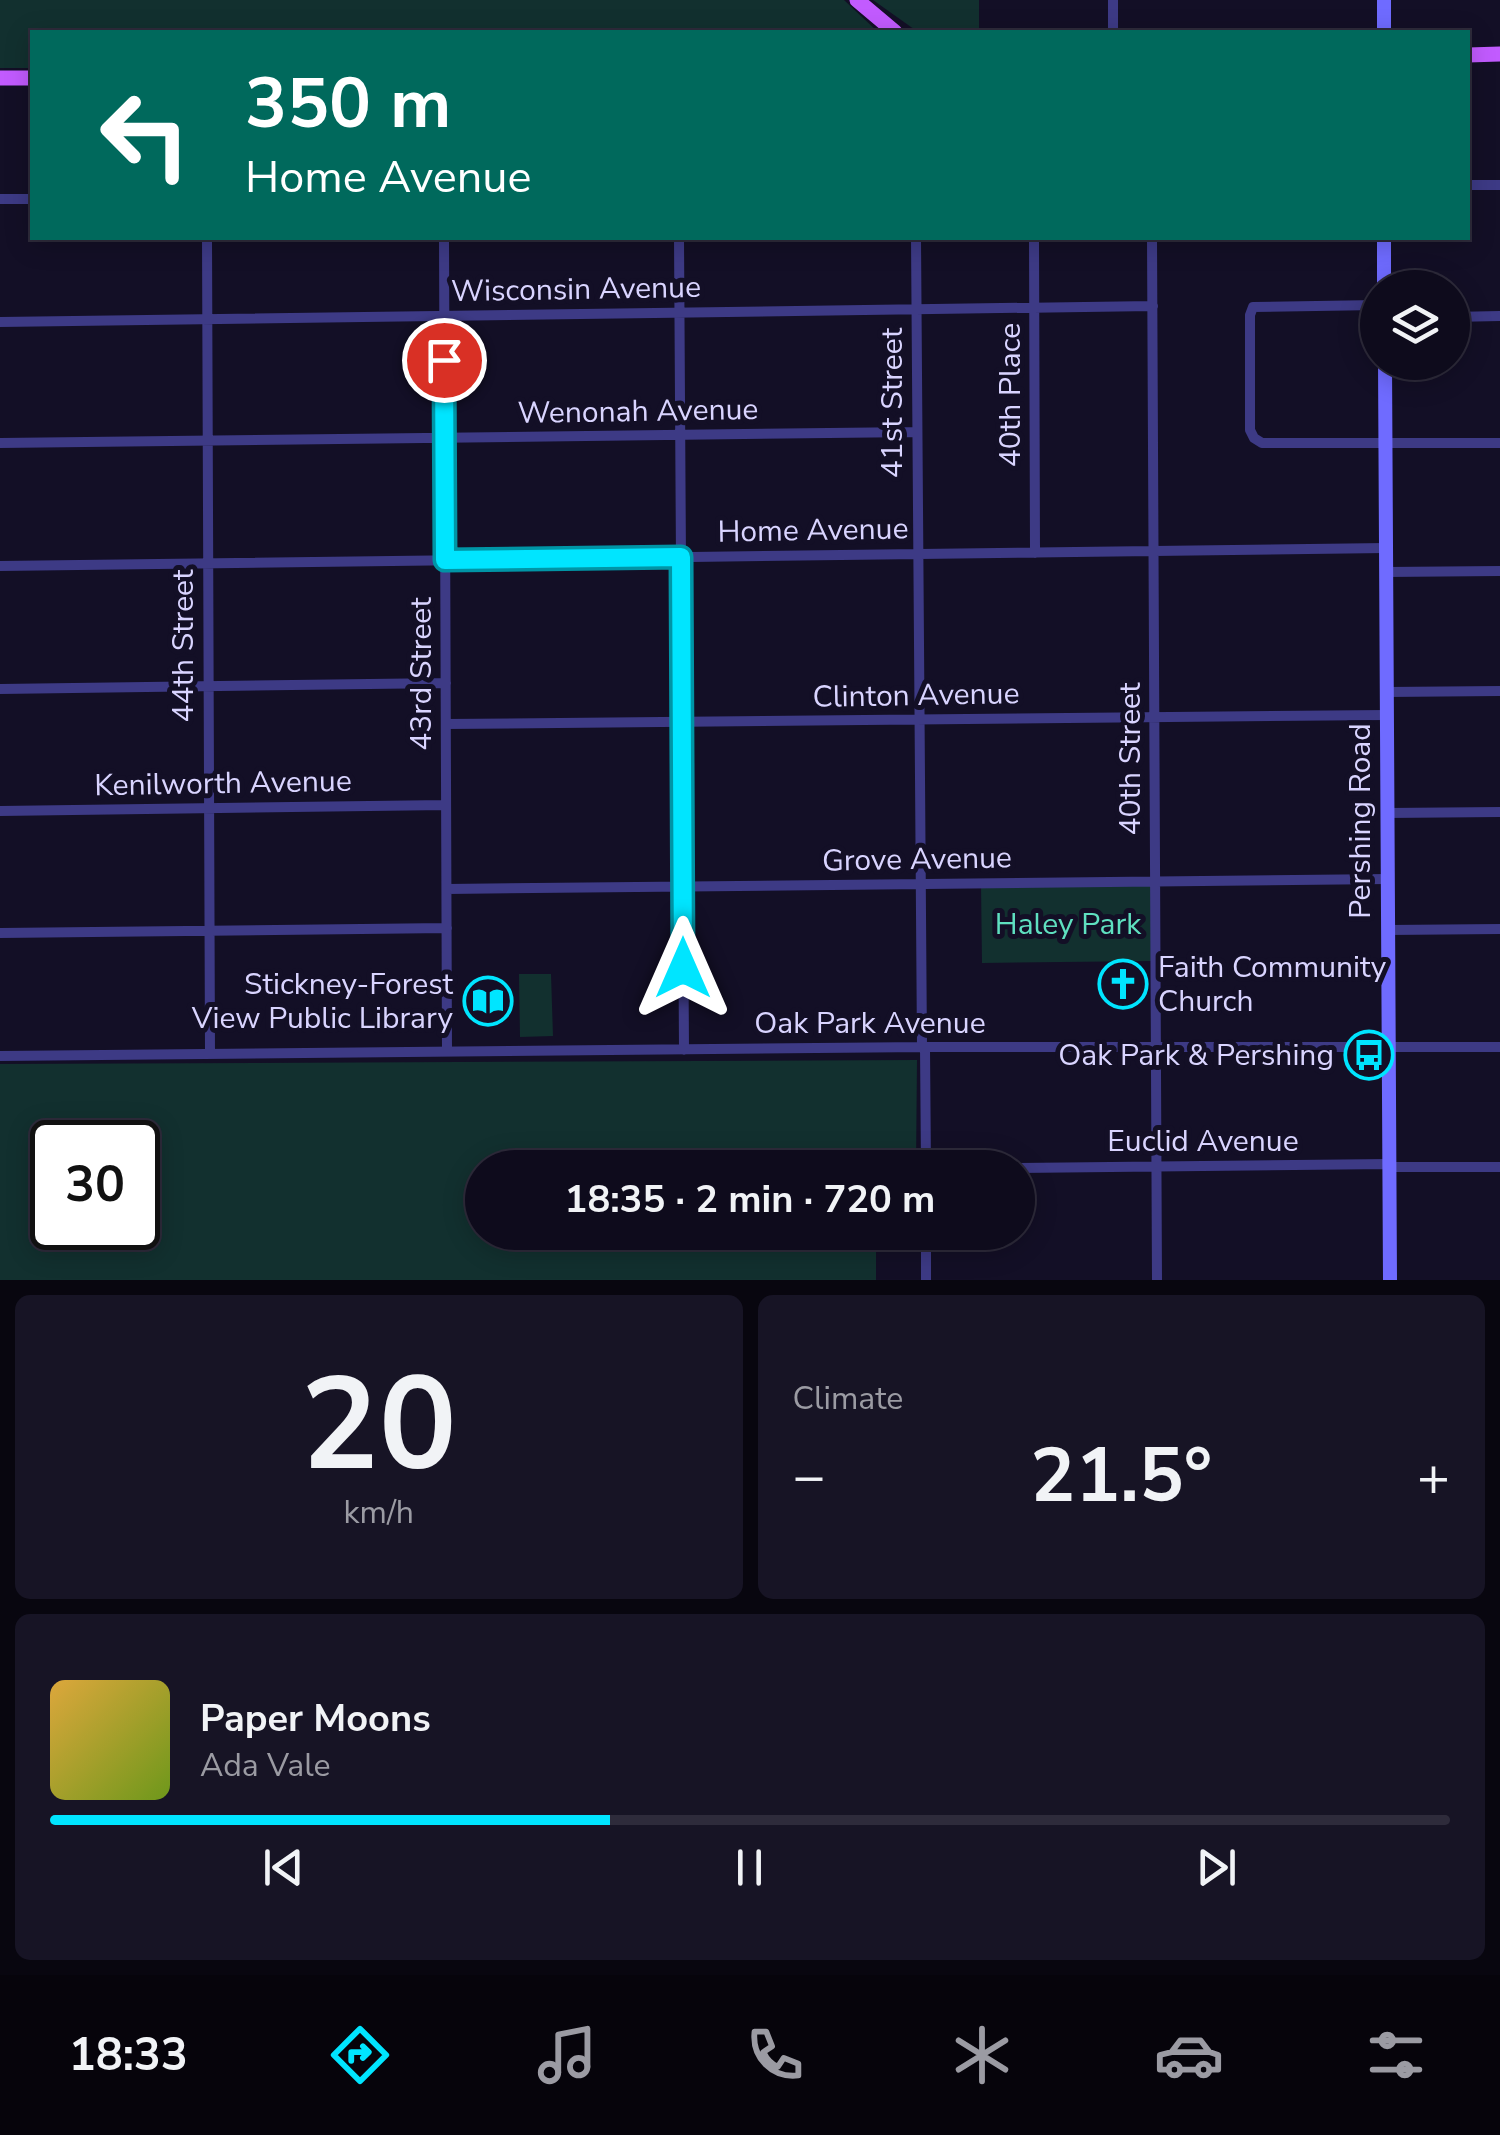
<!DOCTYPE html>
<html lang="en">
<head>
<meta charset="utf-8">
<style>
	:root { --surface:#0e0b1c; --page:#171425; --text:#f1f3f6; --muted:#9b9ba3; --line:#2e2b3b; --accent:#00e5ff }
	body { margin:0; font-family:"Nunito Sans",sans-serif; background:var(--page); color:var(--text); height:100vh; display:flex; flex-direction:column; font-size:38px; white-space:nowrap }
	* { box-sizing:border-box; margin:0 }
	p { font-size:32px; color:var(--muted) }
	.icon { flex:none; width:55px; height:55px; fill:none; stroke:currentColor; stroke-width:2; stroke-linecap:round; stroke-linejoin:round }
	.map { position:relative; height:1280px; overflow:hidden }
	.details { display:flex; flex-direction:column; gap:15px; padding:15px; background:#08060f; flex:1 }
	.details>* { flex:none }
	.hud { position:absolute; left:30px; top:30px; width:1440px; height:210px; border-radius:0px; box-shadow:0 5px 25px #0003,0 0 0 2px var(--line); background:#00695c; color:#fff; overflow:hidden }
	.buttons { position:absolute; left:1360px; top:270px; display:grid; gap:20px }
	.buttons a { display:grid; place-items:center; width:110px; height:110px; border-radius:50%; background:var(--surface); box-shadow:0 5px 25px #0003,0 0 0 2px var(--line); font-size:50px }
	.speed { position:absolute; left:30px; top:1120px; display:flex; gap:20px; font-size:50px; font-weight:700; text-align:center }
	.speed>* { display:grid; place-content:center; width:130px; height:130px; border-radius:50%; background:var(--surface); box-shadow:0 5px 25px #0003,0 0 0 2px var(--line); line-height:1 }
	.speed .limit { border:5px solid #111; border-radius:15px; background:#fff; color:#111 }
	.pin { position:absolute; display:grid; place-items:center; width:85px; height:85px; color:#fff; margin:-42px; border:5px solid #fff; border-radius:50%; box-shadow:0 2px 10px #0007 }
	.me { position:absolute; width:110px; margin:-55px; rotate:0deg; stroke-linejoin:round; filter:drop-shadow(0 0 8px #0008) }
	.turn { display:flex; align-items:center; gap:35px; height:210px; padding:0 50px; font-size:45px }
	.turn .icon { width:130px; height:130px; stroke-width:2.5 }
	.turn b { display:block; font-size:70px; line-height:85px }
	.big { font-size:75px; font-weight:700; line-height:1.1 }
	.details .card { flex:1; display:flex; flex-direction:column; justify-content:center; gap:15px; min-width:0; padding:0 35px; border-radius:15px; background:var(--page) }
	.details .dial { align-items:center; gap:0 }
	.dial b { font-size:130px; line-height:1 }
	.song { display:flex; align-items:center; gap:30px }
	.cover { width:120px; height:120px; border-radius:15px; background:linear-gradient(135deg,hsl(40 70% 55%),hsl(80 70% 35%)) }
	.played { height:10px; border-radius:5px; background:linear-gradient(90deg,var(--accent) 40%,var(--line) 40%) }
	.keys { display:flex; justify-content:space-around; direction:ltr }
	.heat { display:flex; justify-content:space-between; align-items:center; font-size:55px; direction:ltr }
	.details .tiles { flex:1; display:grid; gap:15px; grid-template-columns:1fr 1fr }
	.card:last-child { grid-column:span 2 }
	.trip { position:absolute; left:465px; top:1150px; width:570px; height:100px; border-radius:50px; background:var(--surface); box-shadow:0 5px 25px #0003,0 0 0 2px var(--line); font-weight:700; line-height:100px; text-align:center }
	.tabs { display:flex; height:160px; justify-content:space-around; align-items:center; background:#06040b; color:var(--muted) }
	.tabs .icon { width:70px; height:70px }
	.tabs .current { color:var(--accent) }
	.tabs b { font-size:45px; color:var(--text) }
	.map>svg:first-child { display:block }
</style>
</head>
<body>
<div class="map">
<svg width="1500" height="1280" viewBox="0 0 1500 1280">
	<rect width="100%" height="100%" fill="#130f26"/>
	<!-- green -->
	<path fill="#12302f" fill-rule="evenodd" d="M 0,0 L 844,0 L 878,32 L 32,32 L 32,68 L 0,68 Z
		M 873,0 L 979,0 L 979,32 L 918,32 Z
		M 1153,884 L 1154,961 L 982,963 L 981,885 Z
		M 519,974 L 551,974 L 553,1036 L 520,1037 Z
		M 917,1060 L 916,1167 L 482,1168 L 482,1232 L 876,1233 L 876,1280 L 0,1280 L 0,1064 ZM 52,1142 L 138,1142 L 138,1228 L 52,1228 Z"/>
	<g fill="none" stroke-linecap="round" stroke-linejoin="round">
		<!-- street -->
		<path stroke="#3d3a85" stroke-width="10" d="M 1113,32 L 1113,0
			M 1468,185 L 1500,185
			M 0,199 L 32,199
			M 207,238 L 210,1054
			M 444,238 L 447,1051
			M 679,238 L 684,1050
			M 916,238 L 922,1048
			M 1034,238 L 1035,553
			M 1152,238 L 1157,1280
			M 1378,305 L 1253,307 L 1250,315 L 1250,430 L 1254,438 L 1262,443 L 1500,443
			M 1452,317 L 1500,316
			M 0,322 L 1153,306
			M 0,443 L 917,432
			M 0,566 L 1386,548
			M 1386,572 L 1500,571
			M 0,689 L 446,683
			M 1387,692 L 1500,691
			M 446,724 L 1387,715
			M 0,811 L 446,805
			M 1387,813 L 1500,812
			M 447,889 L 1388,879
			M 1388,930 L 1500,929
			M 0,933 L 447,928
			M 925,1047 L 926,1168
			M 0,1056 L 925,1047 L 1500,1047
			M 1389,1167 L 1500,1167
			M 1018,1168 L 1389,1164
			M 926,1232 L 926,1280"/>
		<!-- secondary -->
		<path stroke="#6f6bff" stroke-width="14" d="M 1384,32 L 1384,0
			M 1384,238 L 1384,288
			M 1385,362 L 1390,1280"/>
		<!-- primary -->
		<path stroke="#c25bff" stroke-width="15" d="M 857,0 L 895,32
			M 1468,55 L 1500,54
			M 0,78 L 32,78"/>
	</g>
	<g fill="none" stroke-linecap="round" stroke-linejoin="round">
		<!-- route casing -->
		<g stroke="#0095a6" stroke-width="25">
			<path id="route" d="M 444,360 L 445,560 L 681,557 L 683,968"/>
		</g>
		<!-- route -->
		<use href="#route" stroke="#00e5ff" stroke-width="18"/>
	</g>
	<!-- icons -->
	<defs>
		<g id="church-ring" transform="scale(2.5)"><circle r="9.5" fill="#130f26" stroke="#00e5ff" stroke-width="1.5"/><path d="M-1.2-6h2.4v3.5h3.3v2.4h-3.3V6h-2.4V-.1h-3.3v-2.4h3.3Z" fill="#00e5ff"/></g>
		<g id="library-ring" transform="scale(2.5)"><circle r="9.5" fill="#130f26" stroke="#00e5ff" stroke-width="1.5"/><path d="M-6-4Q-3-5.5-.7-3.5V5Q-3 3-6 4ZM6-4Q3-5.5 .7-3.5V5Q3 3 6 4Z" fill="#00e5ff"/></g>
		<g id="bus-ring" transform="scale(2.5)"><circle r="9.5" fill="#130f26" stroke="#00e5ff" stroke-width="1.5"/><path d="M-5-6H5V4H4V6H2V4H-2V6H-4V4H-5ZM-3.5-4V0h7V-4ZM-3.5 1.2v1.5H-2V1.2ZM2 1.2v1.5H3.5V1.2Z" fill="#00e5ff"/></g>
	</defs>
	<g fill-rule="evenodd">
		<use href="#church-ring" x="1123" y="984"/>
		<use href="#library-ring" x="488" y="1001"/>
		<use href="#bus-ring" x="1369" y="1055"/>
	</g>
	<g text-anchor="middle" stroke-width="10" stroke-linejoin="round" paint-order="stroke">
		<!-- street labels -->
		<g font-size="30" fill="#d9d4ff" stroke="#130f26">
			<text transform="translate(576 289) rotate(-1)" y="10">Wisconsin Avenue</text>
			<text transform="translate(1010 395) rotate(-90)" y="10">40th Place</text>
			<text transform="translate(892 403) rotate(-90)" y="10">41st Street</text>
			<text transform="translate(638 411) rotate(-1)" y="10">Wenonah Avenue</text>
			<text transform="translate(813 530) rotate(-1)" y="10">Home Avenue</text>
			<text transform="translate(183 646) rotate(-90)" y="10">44th Street</text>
			<text transform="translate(421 674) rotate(-90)" y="10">43rd Street</text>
			<text transform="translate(916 695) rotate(-1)" y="10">Clinton Avenue</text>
			<text transform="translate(1130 759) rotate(-90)" y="10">40th Street</text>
			<text transform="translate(223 783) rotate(-1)" y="10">Kenilworth Avenue</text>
			<text transform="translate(1360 821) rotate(-90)" y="10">Pershing Road</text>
			<text transform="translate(917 859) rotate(-1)" y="10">Grove Avenue</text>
			<text x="870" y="1033">Oak Park Avenue</text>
			<text x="1203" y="1151">Euclid Avenue</text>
		</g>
		<!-- park labels -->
		<g font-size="30" fill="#5fe0c0" stroke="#130f26">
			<text x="1068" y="934">Haley Park</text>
		</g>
		<!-- poi labels -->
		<g font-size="30" fill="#d9d4ff" stroke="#130f26" text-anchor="end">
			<text x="1158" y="977" text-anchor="start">Faith Community<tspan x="1158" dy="34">Church</tspan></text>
			<text x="453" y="994">Stickney-Forest<tspan x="453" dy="34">View Public Library</tspan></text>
			<text x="1334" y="1065">Oak Park &amp; Pershing</text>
		</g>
	</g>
</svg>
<div class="buttons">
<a><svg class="icon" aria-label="layers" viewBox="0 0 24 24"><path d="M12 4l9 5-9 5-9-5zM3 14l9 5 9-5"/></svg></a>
</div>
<div class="speed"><div class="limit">30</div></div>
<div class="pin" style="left:444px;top:360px;background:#d93025"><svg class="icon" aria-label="arrive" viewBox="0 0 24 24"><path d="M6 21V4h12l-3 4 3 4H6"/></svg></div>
<svg class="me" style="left:683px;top:968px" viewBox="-20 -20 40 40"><path d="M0-17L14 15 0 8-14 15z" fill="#00e5ff" stroke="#fff" stroke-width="4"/></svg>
<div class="trip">18:35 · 2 min · 720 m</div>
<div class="hud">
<div class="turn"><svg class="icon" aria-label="left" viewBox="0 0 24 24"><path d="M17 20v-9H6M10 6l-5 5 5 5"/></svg><div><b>350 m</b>Home Avenue</div></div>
</div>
</div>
<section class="details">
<div class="tiles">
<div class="card dial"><b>20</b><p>km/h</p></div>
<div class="card"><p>Climate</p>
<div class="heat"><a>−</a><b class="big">21.5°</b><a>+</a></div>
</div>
<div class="card">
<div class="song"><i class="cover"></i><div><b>Paper Moons</b><p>Ada Vale</p></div></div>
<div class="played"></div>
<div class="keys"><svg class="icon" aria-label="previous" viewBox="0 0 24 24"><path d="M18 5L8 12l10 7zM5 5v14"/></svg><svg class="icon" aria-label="pause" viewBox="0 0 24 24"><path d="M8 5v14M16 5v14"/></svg><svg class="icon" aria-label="next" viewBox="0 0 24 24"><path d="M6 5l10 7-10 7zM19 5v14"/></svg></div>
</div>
</div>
</section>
<nav class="tabs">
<b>18:33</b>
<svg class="icon current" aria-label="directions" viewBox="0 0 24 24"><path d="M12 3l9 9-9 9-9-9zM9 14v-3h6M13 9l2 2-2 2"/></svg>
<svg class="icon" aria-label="music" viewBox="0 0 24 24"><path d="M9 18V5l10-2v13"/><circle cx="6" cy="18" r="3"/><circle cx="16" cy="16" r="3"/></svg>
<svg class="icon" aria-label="phone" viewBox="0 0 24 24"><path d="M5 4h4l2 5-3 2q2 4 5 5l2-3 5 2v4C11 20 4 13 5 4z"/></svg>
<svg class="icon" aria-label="climate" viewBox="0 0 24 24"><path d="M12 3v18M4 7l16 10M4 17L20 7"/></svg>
<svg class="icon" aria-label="car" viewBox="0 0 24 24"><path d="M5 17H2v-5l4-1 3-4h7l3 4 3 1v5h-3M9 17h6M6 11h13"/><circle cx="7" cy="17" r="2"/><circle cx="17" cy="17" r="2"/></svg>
<svg class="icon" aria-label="filters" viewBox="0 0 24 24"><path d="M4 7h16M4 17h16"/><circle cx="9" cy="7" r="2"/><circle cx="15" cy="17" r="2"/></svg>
</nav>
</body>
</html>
